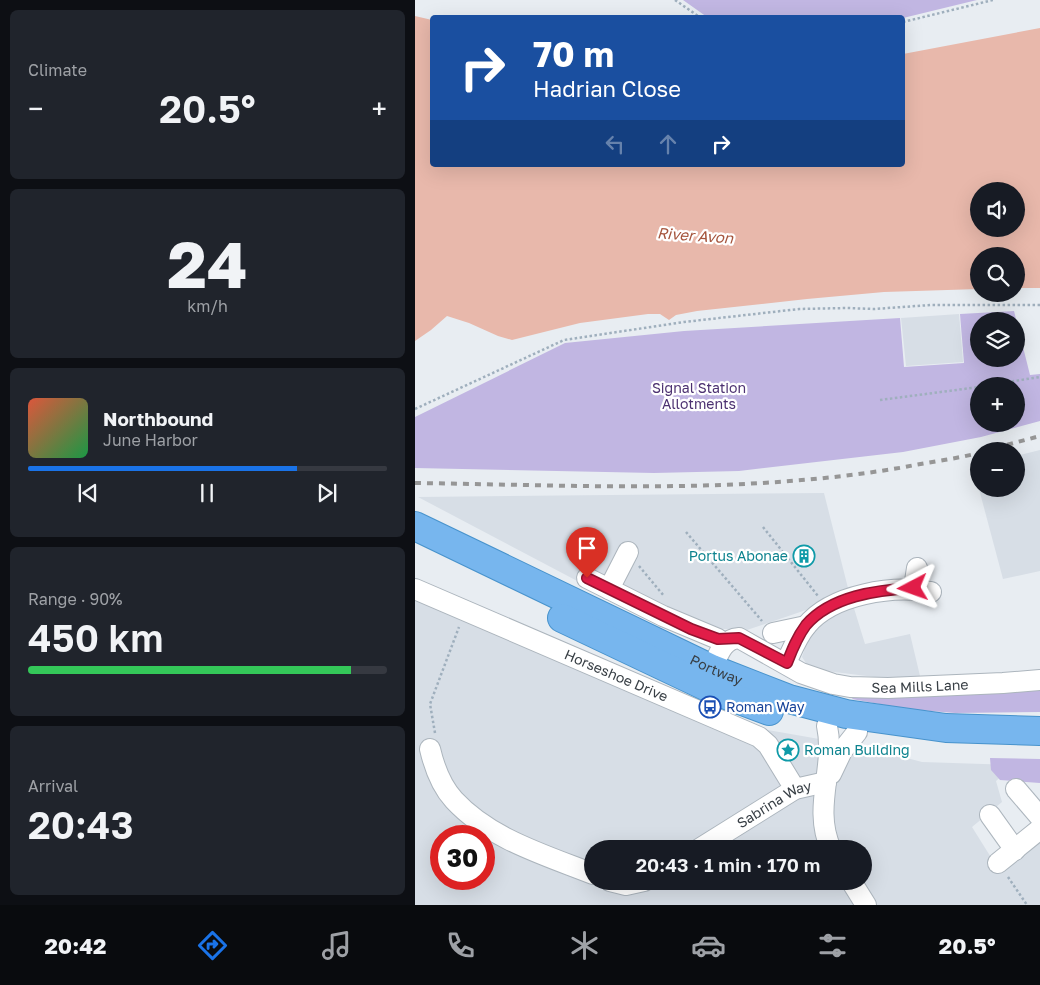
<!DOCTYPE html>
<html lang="en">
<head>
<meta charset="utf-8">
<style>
	:root { --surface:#171b24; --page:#20242c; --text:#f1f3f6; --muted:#9ea1a6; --line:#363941; --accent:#1a73e8 }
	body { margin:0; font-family:"Golos Text",sans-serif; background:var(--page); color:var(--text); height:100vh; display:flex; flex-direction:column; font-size:19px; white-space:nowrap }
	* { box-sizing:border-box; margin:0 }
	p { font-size:16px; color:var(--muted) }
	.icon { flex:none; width:28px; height:28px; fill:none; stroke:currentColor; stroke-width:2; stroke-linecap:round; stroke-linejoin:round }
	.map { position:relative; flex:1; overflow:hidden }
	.drawer { display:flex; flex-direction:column; gap:10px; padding:10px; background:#0d0f14; width:415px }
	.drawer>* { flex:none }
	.banner { position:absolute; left:15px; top:15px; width:475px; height:152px; border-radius:5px; box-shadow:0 5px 20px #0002; background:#1a4fa0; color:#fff; overflow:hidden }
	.buttons { position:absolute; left:555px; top:182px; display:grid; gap:10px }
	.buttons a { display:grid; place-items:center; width:55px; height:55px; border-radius:50%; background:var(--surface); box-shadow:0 5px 20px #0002; font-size:25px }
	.speed { position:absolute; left:15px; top:825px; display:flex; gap:10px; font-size:25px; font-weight:700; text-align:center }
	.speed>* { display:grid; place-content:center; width:65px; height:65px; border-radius:50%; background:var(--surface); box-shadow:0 5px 20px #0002; line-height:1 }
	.speed .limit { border:8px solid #d22; background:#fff; color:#111 }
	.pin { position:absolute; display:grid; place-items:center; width:42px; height:42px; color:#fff; margin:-51px -21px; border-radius:50% 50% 50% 0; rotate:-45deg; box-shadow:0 0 5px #0007 }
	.pin .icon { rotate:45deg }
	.me { position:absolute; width:55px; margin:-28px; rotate:266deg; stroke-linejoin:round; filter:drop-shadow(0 0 4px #0008) }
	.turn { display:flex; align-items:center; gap:18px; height:105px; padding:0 20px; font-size:22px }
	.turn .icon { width:65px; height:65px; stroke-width:2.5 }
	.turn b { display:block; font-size:35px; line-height:42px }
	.lanes { display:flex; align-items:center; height:48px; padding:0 20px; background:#0003; justify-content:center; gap:25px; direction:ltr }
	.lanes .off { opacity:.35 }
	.big { font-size:38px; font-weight:600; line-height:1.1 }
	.drawer .tile { flex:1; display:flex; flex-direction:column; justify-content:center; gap:8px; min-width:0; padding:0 18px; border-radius:8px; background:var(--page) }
	.drawer .dial { align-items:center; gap:0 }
	.dial b { font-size:65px; line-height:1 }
	.song { display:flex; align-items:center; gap:15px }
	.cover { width:60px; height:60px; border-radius:8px; background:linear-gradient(135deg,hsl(10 70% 55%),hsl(140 70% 35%)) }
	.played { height:5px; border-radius:2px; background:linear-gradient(90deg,var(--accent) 75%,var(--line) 75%) }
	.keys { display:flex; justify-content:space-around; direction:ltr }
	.heat { display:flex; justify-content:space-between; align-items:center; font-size:28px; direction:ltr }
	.charge { height:8px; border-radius:4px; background:linear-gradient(90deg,#34c759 90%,var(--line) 0) }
	.trip { position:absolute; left:169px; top:840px; width:288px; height:50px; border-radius:25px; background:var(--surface); box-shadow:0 5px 20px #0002; font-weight:600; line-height:50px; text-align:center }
	.menu { display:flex; height:80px; justify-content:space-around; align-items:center; background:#090b0e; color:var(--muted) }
	.menu .icon { width:35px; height:35px }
	.menu .active { color:var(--accent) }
	.menu b { font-size:22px; color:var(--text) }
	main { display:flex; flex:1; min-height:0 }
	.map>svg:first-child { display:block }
</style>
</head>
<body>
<main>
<section class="drawer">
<div class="tile"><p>Climate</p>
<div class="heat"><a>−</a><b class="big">20.5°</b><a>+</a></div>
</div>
<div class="tile dial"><b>24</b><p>km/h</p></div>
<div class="tile">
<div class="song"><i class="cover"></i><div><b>Northbound</b><p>June Harbor</p></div></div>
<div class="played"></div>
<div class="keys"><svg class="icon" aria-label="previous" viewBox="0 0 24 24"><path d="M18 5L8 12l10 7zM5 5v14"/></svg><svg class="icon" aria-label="pause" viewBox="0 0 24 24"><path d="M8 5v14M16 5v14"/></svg><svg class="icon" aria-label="next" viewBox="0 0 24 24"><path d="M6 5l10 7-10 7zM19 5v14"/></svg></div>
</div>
<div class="tile"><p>Range · 90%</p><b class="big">450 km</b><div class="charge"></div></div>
<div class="tile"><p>Arrival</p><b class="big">20:43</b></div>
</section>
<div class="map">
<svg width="625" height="905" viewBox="0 0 625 905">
	<rect width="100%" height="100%" fill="#e8edf2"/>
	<!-- residential -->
	<path fill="#d7dee6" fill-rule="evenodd" d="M 544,314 L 548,362 L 491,366 L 486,318 Z
		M 625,450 L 625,571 L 588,579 L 564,489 L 601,489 L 601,456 Z
		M 409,493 L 434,592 L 450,644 L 495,634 L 505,676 L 468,678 L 395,669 L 387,657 L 394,636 L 402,623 L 394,609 L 332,630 L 288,628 L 168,584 L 3,497 Z
		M 0,596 L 283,718 L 450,747 L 507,762 L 599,765 L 581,781 L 587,802 L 557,827 L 582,867 L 625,835 L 625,905 L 0,905 ZM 26,836 L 69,836 L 69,879 L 26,879 ZM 178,849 L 448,849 L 448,881 L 178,881 Z"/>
	<!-- green -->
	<path fill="#c1b6e2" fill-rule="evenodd" d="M 268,0 L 562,0 L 488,18 L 292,17 Z
		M 599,311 L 615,375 L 625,374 L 625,421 L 566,437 L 488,452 L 324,471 L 239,473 L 0,468 L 0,417 L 150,343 L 269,331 L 485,318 L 489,367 L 549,363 L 545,314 ZM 601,321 L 601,359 L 564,359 L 564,321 ZM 564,386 L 601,386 L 601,424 L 564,424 Z
		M 625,688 L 625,712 L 540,713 L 491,709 L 437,699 L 440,695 L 539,695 Z
		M 575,758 L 625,759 L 625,783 L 585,780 L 576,770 Z"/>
	<!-- water -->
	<path fill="#e8b8ab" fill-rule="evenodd" d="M 0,16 L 17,20 L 18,165 L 488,165 L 488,54 L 625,28 L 625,288 L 601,288 L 601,256 L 564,256 L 564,289 L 469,292 L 392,299 L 282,311 L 261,315 L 254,320 L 245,314 L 233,314 L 165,323 L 97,340 L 83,336 L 54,323 L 32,316 L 16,330 L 0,341 ZM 564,191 L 601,191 L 601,229 L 564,229 Z"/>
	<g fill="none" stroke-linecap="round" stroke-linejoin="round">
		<!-- minor casing -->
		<g stroke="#acb5bd" stroke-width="22">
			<g id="minor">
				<path d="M 172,578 L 248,616 L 303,639"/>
				<path d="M 499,588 L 502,568"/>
				<path id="s1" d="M 0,589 L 344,737 L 353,745 L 380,789"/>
				<path d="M 194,589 L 213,552"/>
				<path d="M 358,633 L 391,626"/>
				<path d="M 371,663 C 377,650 382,637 391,626 C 417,594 478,585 516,592"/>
				<path id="s2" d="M 297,669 C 303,656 307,639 324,638 L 386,673 L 418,684 L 435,687 L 473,688 L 588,683 L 625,680"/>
				<path d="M 412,726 C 421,768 397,807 416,849"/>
				<path d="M 15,749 C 19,766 27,787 39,800 C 75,839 130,855 178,874"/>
				<path d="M 416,774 L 427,751 L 442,732"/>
				<path d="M 601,789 L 625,817"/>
				<path d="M 575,815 L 600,850"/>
				<path id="s3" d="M 284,849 L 380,789 L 411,782"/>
				<path d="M 583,863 L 625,829"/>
				<path d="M 195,881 L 211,885 L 229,881"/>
				<path d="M 436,881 L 451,905"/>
			</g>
		</g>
		<!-- highway casing -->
		<g stroke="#4893cc" stroke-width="30">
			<g id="highway">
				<path id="s4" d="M 0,526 L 297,669 L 374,699 L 431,714 L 531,728 L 625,731"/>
				<path d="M 147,618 L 303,692 L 354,711"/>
			</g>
		</g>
		<!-- path -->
		<path stroke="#9fafbd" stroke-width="2.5" stroke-dasharray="2.5 2.5" stroke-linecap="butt" d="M 260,0 L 286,18
			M 488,22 L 578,0
			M 567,386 L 625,377
			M 465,400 L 564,387
			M 0,409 L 149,340 L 269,322 L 384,309 L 432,308 L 459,309 L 516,305 L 625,305
			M 348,527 L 403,596
			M 271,532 L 347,621
			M 224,566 L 249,596
			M 20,733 L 15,704 L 44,627
			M 593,877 L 612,905"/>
		<!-- minor -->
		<use href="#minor" stroke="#fff" stroke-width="20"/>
		<!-- highway -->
		<use href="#highway" stroke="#77b6ee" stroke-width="28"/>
		<!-- rail -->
		<path stroke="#969696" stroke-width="4" stroke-dasharray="6 6" stroke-linecap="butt" d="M 569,451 L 625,436
			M 0,483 C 163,485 328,495 490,467 C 514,462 540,459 564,453"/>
	</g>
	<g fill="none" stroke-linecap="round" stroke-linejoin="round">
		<!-- route casing -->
		<g stroke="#92132f" stroke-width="12">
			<path id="route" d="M 172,578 L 276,629 L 303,639 L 324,638 L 372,663 C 377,650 382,637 391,625 C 416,596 462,590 498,588"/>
		</g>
		<!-- route -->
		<use href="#route" stroke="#e11d48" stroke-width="9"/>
	</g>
	<!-- icons -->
	<defs>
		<g id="building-ring" transform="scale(1.125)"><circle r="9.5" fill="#fff" stroke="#0f9aa8" stroke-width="1.5"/><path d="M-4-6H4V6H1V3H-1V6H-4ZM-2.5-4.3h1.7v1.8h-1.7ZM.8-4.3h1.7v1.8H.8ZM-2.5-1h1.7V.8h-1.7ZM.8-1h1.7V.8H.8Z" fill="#0f9aa8"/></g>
		<g id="bus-ring" transform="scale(1.125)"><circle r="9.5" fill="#fff" stroke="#1a4fb4" stroke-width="1.5"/><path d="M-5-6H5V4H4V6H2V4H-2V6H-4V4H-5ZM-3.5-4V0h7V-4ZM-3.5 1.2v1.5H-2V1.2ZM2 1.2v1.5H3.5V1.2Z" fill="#1a4fb4"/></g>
		<g id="sight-ring" transform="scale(1.125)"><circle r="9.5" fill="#fff" stroke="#0f9aa8" stroke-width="1.5"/><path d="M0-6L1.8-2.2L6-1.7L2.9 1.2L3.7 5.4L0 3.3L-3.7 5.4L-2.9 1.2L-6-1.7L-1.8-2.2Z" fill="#0f9aa8"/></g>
	</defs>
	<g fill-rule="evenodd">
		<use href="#building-ring" x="389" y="556"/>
		<use href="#bus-ring" x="295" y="707"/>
		<use href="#sight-ring" x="373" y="750"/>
	</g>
	<g text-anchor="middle" stroke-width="4.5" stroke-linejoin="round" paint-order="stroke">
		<!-- park labels -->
		<g font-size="14" fill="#4c3171" stroke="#fff">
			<text x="284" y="393">Signal Station<tspan x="284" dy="16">Allotments</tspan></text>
		</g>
		<!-- culture labels -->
		<g font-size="14" fill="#0d838f" stroke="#fff" text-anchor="end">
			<text x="373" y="561">Portus Abonae</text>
			<text x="389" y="755" text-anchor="start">Roman Building</text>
		</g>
		<!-- street labels -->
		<g font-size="14" fill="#383f45" stroke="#fff">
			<text dy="5" stroke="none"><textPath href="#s4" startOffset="334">Portway</textPath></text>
			<text dy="5" stroke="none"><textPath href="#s1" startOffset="219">Horseshoe Drive</textPath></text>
			<text dy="5" stroke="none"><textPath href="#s2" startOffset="236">Sea Mills Lane</textPath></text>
			<text dy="5" stroke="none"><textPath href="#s3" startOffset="88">Sabrina Way</textPath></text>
		</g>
		<!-- transit labels -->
		<g font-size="14" fill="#164399" stroke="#fff" text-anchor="start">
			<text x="311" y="712">Roman Way</text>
		</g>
		<!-- water labels -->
		<g font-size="15" font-style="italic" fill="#a5543c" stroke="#fff">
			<text transform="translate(280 236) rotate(4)" y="5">River Avon</text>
		</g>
	</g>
</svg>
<div class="buttons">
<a><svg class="icon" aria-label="sound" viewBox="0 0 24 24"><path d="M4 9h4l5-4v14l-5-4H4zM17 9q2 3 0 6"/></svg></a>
<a><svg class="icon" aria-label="search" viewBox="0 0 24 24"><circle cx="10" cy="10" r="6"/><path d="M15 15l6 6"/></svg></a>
<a><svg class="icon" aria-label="layers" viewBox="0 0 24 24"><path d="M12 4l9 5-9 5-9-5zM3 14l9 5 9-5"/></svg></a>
<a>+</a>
<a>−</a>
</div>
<div class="speed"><div class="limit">30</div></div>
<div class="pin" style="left:172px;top:578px;background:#d93025"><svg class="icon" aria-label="arrive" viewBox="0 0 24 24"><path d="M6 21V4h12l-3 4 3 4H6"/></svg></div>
<svg class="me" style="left:498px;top:588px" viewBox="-20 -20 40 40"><path d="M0-17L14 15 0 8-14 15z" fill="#e11d48" stroke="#fff" stroke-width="4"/></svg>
<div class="trip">20:43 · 1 min · 170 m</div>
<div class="banner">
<div class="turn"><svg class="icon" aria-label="right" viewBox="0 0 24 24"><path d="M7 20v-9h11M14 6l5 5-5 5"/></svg><div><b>70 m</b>Hadrian Close</div></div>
<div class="lanes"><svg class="icon off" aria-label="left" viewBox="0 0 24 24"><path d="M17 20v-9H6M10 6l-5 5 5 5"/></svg><svg class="icon off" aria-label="ahead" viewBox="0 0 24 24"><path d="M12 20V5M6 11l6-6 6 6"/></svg><svg class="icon" aria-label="right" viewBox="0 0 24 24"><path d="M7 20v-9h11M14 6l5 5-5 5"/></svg></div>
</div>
</div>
</main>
<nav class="menu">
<b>20:42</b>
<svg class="icon active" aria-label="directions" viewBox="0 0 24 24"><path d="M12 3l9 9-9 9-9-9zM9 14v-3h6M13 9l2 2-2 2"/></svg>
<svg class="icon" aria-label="music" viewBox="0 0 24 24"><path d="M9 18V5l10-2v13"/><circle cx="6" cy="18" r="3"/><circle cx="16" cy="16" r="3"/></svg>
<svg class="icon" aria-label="phone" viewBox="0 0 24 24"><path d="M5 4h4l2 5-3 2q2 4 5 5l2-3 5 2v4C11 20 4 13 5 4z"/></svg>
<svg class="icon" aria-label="climate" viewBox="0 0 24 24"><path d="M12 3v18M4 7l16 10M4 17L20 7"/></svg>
<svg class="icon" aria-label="car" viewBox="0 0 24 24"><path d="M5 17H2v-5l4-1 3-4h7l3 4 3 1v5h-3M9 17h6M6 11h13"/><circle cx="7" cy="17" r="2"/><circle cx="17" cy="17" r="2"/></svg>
<svg class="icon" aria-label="filters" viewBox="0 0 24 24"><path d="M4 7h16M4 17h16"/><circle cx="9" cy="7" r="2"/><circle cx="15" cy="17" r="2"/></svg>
<b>20.5°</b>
</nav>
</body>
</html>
